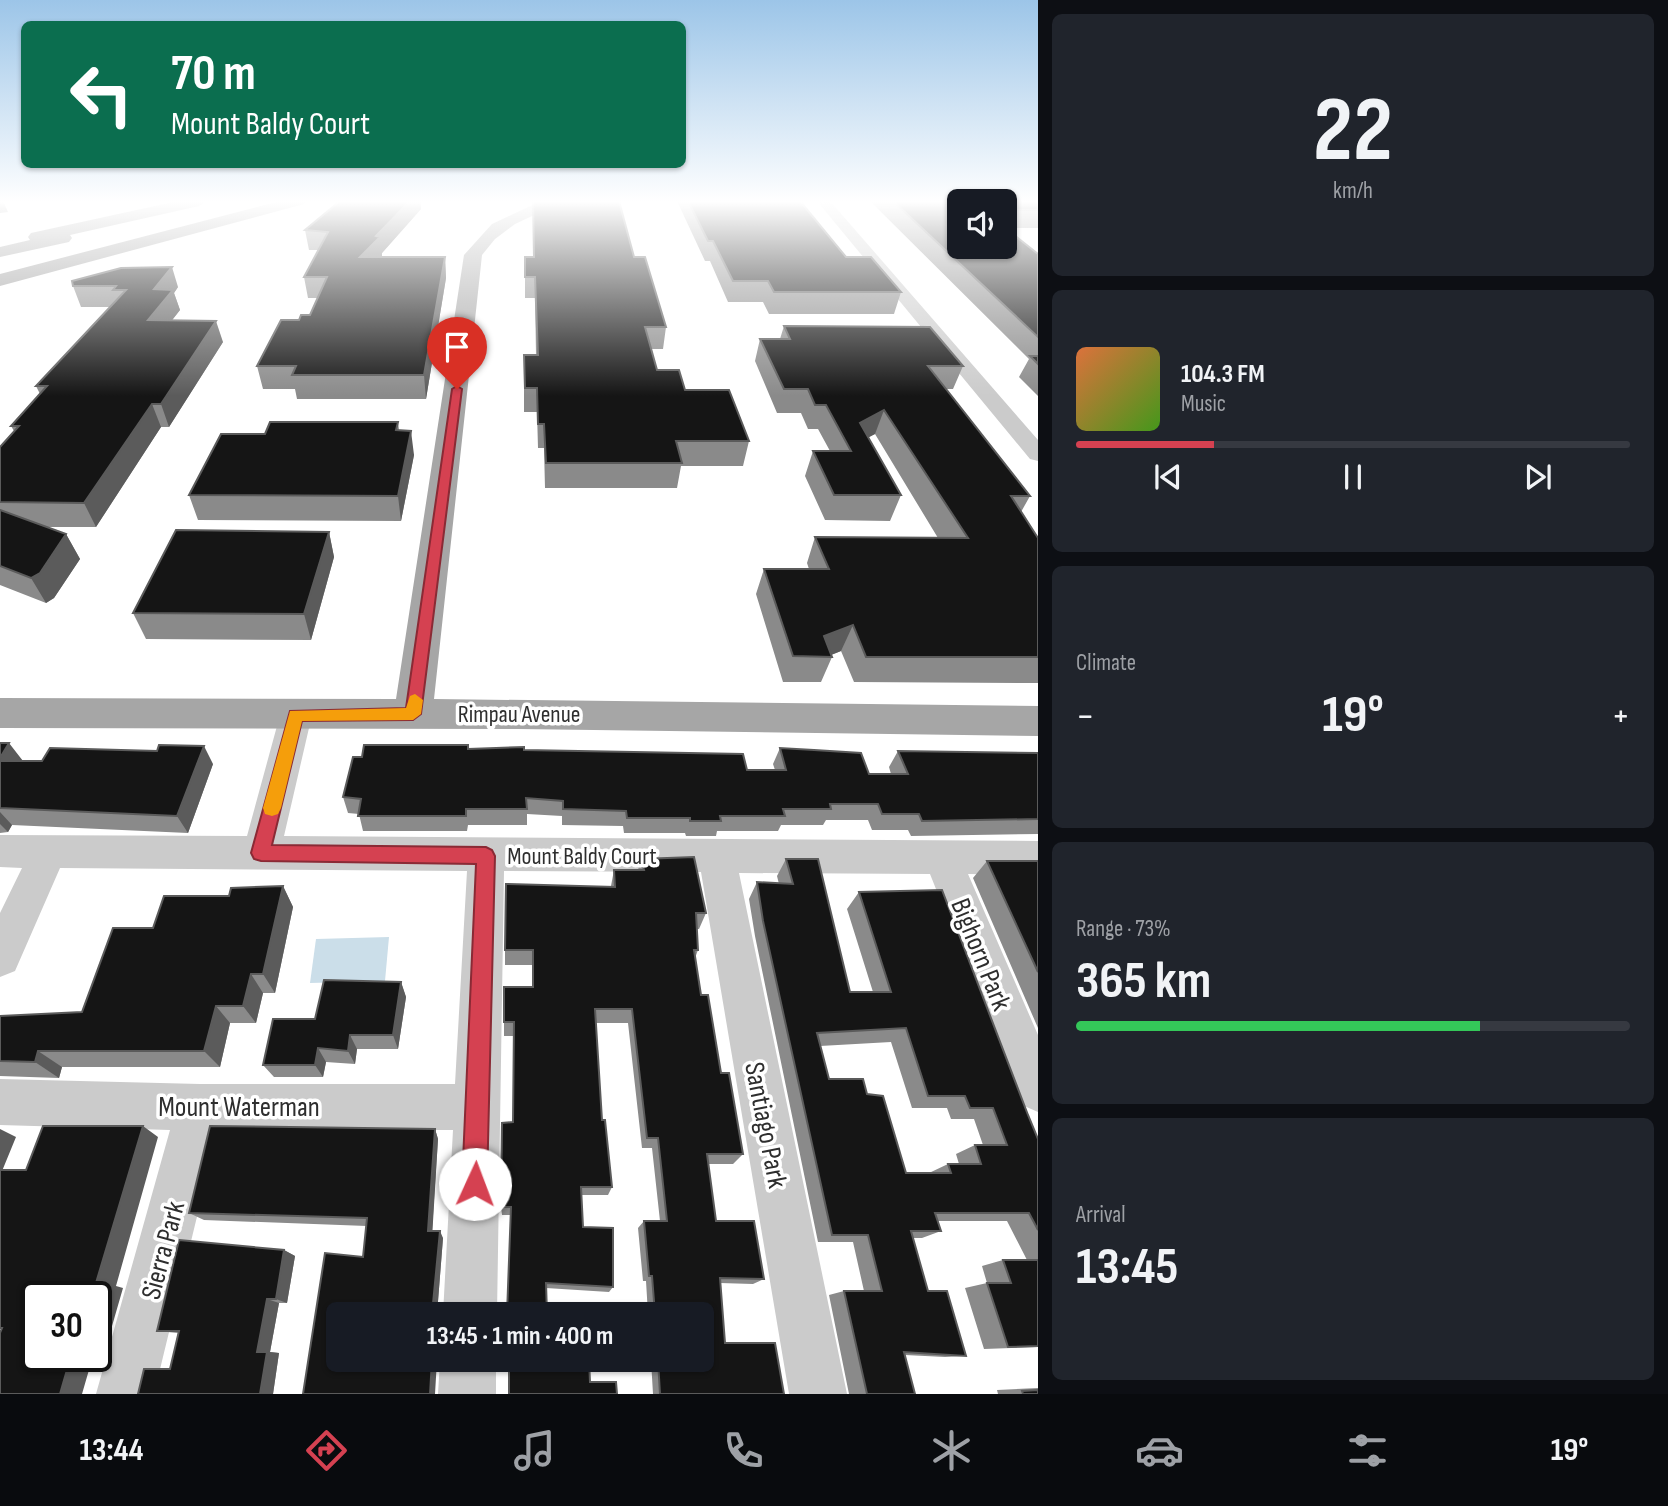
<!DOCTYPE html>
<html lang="en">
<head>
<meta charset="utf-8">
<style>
	:root { --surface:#171b24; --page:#20242c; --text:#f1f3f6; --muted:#9ea1a6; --line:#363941; --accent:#d54151 }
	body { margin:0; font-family:"Sofia Sans Condensed",sans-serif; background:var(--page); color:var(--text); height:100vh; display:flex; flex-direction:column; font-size:26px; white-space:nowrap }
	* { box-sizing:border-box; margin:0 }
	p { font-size:23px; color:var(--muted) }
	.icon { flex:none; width:38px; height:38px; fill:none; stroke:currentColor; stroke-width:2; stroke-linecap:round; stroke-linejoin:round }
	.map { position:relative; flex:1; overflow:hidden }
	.side { display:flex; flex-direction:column; gap:14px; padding:14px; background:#0d0f14; width:630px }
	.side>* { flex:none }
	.top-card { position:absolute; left:21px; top:21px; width:665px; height:147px; border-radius:10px; box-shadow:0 2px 5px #0004; background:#0b6e4f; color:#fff; overflow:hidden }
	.buttons { position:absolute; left:947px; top:189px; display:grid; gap:14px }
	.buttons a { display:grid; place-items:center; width:70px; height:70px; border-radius:10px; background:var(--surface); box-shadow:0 2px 5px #0004; font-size:35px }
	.speed { position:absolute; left:21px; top:1281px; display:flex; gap:14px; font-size:35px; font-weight:700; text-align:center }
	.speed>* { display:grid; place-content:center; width:91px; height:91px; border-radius:50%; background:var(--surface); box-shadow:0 2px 5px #0004; line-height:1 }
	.speed .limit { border:4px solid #111; border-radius:10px; background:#fff; color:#111 }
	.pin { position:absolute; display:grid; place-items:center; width:60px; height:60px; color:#fff; margin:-72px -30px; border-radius:50% 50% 50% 0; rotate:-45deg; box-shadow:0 0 7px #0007 }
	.pin .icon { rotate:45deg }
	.me { position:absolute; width:77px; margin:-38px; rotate:2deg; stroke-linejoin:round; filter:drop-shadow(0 0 5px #0008) }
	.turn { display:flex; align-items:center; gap:24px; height:147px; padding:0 35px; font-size:32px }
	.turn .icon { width:91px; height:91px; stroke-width:2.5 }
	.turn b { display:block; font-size:49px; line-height:60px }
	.big { font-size:52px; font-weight:700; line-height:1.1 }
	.side .tile { flex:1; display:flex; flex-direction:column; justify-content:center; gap:10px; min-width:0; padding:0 24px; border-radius:10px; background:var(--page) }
	.side .dial { align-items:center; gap:0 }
	.dial b { font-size:91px; line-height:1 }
	.song { display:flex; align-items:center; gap:21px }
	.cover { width:84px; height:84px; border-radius:10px; background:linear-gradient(135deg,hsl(20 70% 55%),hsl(100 70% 35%)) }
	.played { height:7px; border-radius:4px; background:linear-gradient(90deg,var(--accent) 25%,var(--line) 25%) }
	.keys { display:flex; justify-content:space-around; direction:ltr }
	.heat { display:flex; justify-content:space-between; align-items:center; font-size:38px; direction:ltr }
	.charge { height:10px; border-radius:5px; background:linear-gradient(90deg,#34c759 73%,var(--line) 0) }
	.trip { position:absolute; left:326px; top:1302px; width:388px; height:70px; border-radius:10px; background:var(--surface); box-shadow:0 2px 5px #0004; font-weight:700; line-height:70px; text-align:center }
	.dock { display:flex; height:112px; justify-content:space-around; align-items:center; background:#090b0e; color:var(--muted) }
	.dock .icon { width:49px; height:49px }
	.dock .current { color:var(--accent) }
	.dock b { font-size:32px; color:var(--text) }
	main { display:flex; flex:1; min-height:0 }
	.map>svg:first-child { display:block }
</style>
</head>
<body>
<main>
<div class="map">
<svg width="1038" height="1394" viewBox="0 0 1038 1394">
	<rect width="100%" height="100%" fill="#fff"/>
	<!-- water -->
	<path fill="#cbdee9" d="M 389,937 L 385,981 L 310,983 L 316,939 Z"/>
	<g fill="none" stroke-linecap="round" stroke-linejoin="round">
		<!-- minor -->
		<path fill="#cbcbcb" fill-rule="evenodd" d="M 817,201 L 830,201 L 1038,440 L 1038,461 L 1030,459 Z
			M 296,703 L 307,706 L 312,715 L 284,836 L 1038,841 L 1038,875 L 968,874 L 1038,1035 L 1038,1112 L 1022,1105 L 930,874 L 739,873 L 847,1394 L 789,1394 L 701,872 L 504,871 L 497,1314 L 443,1314 L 453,1130 L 218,1130 L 154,1394 L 96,1394 L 170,1130 L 0,1125 L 0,1079 L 200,1084 L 455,1084 L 467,871 L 60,868 L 15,971 L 0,977 L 0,913 L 22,868 L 0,867 L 0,835 L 247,836 L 280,715 L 285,706 Z
			M 440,1360 L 496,1360 L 496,1394 L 438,1394 Z"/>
		<!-- major -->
		<path fill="#a6a6a6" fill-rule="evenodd" d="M 541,201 L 564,201 L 515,224 L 495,239 L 482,255 L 434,699 L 1038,706 L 1038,736 L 518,729 L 0,728 L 0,698 L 396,699 L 464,255 L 492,224 Z"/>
		<!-- highway -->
		<path fill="#959595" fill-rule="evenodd" d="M 178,201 L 207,201 L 199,206 L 70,235 L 72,238 L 69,242 L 0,257 L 0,247 L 30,240 L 28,237 L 31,233 Z
			M 280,201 L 306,201 L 304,204 L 0,286 L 0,274 Z"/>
	</g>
	<!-- wall -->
	<path fill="#8a8a8a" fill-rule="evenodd" d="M 340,201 L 421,201 L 421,209 L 382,253 L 382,257 L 445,257 L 446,278 L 426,399 L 297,399 L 295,389 L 263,389 L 257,366 L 299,320 L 310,315 L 318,298 L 308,298 L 304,277 L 318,250 L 309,250 L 305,230 Z
		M 533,201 L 634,257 L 666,327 L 663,349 L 651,349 L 657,370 L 685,390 L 749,441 L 743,466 L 681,466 L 677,488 L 545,488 L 544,448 L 538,448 L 537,412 L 524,412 L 524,355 L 536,355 L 535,298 L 525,298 L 525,257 L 534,257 Z
		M 677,201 L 800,201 L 846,257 L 901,292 L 894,314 L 769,314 L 763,302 L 728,302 L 710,261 L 705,261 Z
		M 870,201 L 1038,201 L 1038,228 L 1005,228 L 1038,254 L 1038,396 L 1019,377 L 1029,359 ZM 959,201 L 1004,201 L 1004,247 Z
		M 72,281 L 178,287 L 174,293 L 180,310 L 172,320 L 223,342 L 169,427 L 161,427 L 96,527 L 46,527 L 66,534 L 80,559 L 54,598 L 46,603 L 0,585 L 0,447 L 14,431 L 11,426 L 40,394 L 36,386 L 110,307 L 81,307 L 73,286 Z
		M 784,326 L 963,366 L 953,389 L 946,389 L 1030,496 L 1021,512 L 1038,538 L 1038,683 L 854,682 L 841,651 L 831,655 L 832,657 L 821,682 L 783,682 L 756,594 L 764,569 L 809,569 L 807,563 L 815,537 L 938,538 L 875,434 L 868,437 L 901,495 L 890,521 L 825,520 L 805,476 L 813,451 L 830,451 L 818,429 L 808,429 L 801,413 L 777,413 L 755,361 L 760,339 L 780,339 Z
		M 398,422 L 399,430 L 414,455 L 401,521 L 198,520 L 189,495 L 265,434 Z
		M 329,532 L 334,557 L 311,640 L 146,639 L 133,613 Z
		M 0,743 L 23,761 L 213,764 L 188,833 L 12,825 L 8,832 L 0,833 Z
		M 780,748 L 869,774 L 891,774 L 889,767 L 898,751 L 1038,753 L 1038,834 L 911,836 L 908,830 L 872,830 L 868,820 L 826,820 L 823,825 L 781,825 L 778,831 L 717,831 L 716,836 L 686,836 L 685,833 L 624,833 L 623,826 L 562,825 L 562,816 L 527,814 L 527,825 L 468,825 L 467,831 L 363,831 L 359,814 L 348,813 L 343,797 L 362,757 L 468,749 L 524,750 L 747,770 L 775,770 L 773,764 Z
		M 641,859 L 706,913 L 699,929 L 697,929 L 698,950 L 695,958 L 701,995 L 743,1154 L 733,1164 L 708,1164 L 716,1221 L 764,1279 L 753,1284 L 720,1283 L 725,1343 L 784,1394 L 653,1394 L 651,1360 L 702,1360 L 702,1314 L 648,1314 L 646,1281 L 643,1281 L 638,1228 L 644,1221 L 660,1221 L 652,1148 L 642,1148 L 628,1023 L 596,1023 L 602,1120 L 612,1187 L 608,1195 L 581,1195 L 583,1227 L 613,1287 L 609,1292 L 546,1288 L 511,1215 L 502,1215 L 501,1207 L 513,1122 L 514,1036 L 504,1036 L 504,1022 L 533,987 L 532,965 L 505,965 L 505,950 L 611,886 L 614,870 L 638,870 Z
		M 786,859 L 850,992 L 873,992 L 847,909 L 859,892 L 1028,1115 L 1038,1139 L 1038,1347 L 984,1349 L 965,1288 L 987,1283 L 982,1266 L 1003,1260 L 1027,1260 L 1007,1221 L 938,1221 L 941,1231 L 922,1238 L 913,1238 L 928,1291 L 966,1356 L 945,1357 L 905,1355 L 915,1394 L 849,1394 L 829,1295 L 844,1291 L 864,1291 L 853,1242 L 818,1242 L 755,936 L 749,899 L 757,882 L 779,884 L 777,876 ZM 891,1042 L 912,1108 L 947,1108 L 951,1119 L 974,1119 L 983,1145 L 975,1145 L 956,1154 L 959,1164 L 948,1164 L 929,1173 L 906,1173 L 867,1094 L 829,1079 L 820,1046 Z
		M 987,861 L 1038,861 L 1038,1028 L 973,878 Z
		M 283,886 L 293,907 L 275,993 L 263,993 L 256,1023 L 230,1023 L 220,1067 L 62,1067 L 59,1078 L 0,1076 L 0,1016 L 82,1012 L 153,928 L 229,896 Z
		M 401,982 L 406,997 L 398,1049 L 357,1049 L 355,1064 L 326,1062 L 323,1077 L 274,1077 L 263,1065 L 315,1019 Z
		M 435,1129 L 438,1139 L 432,1231 L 443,1238 L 437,1314 L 338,1314 L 363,1257 L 367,1226 L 204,1220 L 189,1213 Z
		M 284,1250 L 295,1256 L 287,1303 L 279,1303 L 270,1352 L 279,1353 L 273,1394 L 138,1394 L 170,1369 L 178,1333 L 157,1331 Z
		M 1038,1388 L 1038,1394 L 998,1394 L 997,1390 Z"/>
	<!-- shaded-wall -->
	<path fill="#5b5b5b" d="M 0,201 L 3,201 L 8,212 L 0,213 Z
		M 410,201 L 421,201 L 421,209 L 382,253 L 382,256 L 363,278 L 360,257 L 376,236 Z
		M 445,257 L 446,278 L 426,399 L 424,375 Z
		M 172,267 L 178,287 L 174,293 L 180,310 L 155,342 L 148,320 L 154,289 Z
		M 216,321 L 223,342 L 169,427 L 161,404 Z
		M 152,404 L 161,427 L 96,527 L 84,503 Z
		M 884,410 L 875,434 L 851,447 L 860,423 Z
		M 411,431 L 414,455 L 401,521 L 398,496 Z
		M 329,532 L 334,557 L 311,640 L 304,614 Z
		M 66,534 L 80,559 L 54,598 L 46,603 L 31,578 Z
		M 853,625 L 841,651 L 826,657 L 824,636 Z
		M 9,743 L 23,761 L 0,764 L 0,758 Z
		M 204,746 L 213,764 L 188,833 L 177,816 Z
		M 0,812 L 12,825 L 8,832 L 0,824 Z
		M 283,886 L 293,907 L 275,993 L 263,974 Z
		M 251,974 L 263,993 L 256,1023 L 243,1006 Z
		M 401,982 L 406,997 L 398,1049 L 393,1035 Z
		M 216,1006 L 230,1023 L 220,1067 L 204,1051 Z
		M 350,1035 L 357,1049 L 355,1064 L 348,1051 Z
		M 318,1048 L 326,1062 L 323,1077 L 315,1065 Z
		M 38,1051 L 62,1067 L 59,1078 L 35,1062 Z
		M 143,1126 L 158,1137 L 116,1286 L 123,1288 L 110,1333 L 96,1332 L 96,1283 Z
		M 0,1129 L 16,1137 L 0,1176 Z
		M 435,1129 L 438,1139 L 432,1238 L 428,1231 Z
		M 440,1231 L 443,1238 L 437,1314 L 432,1314 Z
		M 284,1250 L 295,1256 L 287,1303 L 276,1299 Z
		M 267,1299 L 279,1303 L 270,1352 L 279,1353 L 273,1394 L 260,1394 L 257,1352 Z
		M 96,1333 L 100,1333 L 96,1345 Z
		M 71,1356 L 93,1356 L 82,1394 L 60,1394 Z
		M 432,1360 L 437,1360 L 435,1394 L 430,1394 Z"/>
	<!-- building -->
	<path fill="#151515" stroke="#5b5b5b" stroke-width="2" fill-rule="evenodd" d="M 340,201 L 410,201 L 376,236 L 380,237 L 360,257 L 445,257 L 424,375 L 292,375 L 296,366 L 257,366 L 281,320 L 299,320 L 301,315 L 310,315 L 327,277 L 304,277 L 328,232 L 305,230 Z
		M 533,201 L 619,201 L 634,257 L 645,257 L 666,327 L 645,327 L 657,370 L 679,370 L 685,390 L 729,390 L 749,441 L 676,441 L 682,463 L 546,463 L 544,424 L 538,424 L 537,388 L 525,388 L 524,355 L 538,355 L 535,277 L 525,277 L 525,257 L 534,257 Z
		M 688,201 L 800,201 L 846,257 L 871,257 L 901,292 L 774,292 L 768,281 L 733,281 L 713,241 L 708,241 Z
		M 893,201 L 1038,201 L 1038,210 L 1004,210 L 1004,201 L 959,201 L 959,247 L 1004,247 L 1004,227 L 1038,254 L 1038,337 Z
		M 172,267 L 154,289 L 173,290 L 148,320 L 216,321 L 161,404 L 152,404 L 84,503 L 0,502 L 0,447 L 19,426 L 11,426 L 47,386 L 36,386 L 126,290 L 113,290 L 116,286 L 73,286 L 72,281 L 121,268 Z
		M 784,326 L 930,327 L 963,366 L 928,366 L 1030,496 L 1011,496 L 1038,538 L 1038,657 L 866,657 L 853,625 L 824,636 L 832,657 L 793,656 L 764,569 L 829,569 L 815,537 L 968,538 L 884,410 L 860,423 L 901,495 L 834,495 L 813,451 L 851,451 L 826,405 L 815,405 L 808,389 L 784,389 L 760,339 L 790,339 Z
		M 1030,356 L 1038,356 L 1038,364 Z
		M 270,422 L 398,422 L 396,430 L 411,431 L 398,496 L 189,495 L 221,434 L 265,434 Z
		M 0,510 L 66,534 L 40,573 L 31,578 L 0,566 Z
		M 176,530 L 329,532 L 304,614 L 133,613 Z
		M 0,743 L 9,743 L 0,758 Z
		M 159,745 L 204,746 L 177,816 L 0,808 L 0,761 L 42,761 L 50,748 L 157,751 Z
		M 364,745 L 468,745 L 468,749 L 524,747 L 524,750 L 743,754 L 747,770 L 786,770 L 780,748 L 814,750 L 861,753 L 869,774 L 908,774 L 898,751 L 1038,753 L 1038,819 L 922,821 L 919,814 L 882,814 L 878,804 L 830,804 L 831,809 L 783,809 L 785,816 L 720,816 L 721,821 L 690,821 L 690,818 L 627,818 L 626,811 L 563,809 L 563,801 L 526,798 L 527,809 L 466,809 L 466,816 L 358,816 L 361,799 L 343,797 L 353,757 L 362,757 Z
		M 694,857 L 706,913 L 696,913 L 698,950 L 694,950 L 701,995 L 708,995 L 721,1073 L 729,1073 L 743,1154 L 707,1154 L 716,1221 L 754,1221 L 764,1279 L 720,1278 L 725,1343 L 775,1343 L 784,1394 L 660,1394 L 658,1360 L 702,1360 L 702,1314 L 655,1314 L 652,1276 L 649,1276 L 644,1221 L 667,1221 L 658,1138 L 647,1138 L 632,1009 L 595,1009 L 602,1120 L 605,1120 L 612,1187 L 581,1187 L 583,1227 L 613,1228 L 613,1287 L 546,1283 L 547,1314 L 507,1314 L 511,1207 L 501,1207 L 502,1123 L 513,1122 L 514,1022 L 504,1022 L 504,987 L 533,987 L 533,950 L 505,950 L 506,884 L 615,887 L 614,870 L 644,870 L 641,859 Z
		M 786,859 L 818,859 L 850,992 L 891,992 L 859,892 L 942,890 L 1028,1115 L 1038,1139 L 1038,1230 L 1029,1213 L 935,1213 L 941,1231 L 911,1231 L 928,1291 L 947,1291 L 966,1356 L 904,1352 L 915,1394 L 867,1394 L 844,1291 L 882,1291 L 868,1235 L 832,1235 L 763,921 L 757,882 L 793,884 ZM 906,1028 L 928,1096 L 965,1096 L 970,1108 L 993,1108 L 1007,1145 L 975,1145 L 981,1164 L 948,1164 L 951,1173 L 906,1173 L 883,1096 L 867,1094 L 863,1079 L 829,1079 L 817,1033 Z
		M 987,861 L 1038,861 L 1038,972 Z
		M 283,886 L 263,974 L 251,974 L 243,1006 L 216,1006 L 204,1051 L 38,1051 L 35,1062 L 0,1061 L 0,1016 L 82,1012 L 113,928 L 153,928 L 164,896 L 229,896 L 231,888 Z
		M 324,980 L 401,982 L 393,1035 L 350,1035 L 348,1051 L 318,1048 L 315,1065 L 263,1065 L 273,1019 L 315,1019 Z
		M 43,1126 L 143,1126 L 96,1283 L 104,1283 L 96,1310 L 96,1297 L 37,1297 L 37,1356 L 71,1356 L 60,1394 L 0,1394 L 0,1333 L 2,1328 L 0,1328 L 0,1170 L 26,1170 Z
		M 210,1126 L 435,1129 L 428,1231 L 440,1231 L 432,1314 L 338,1314 L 338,1360 L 432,1360 L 430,1394 L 303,1394 L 325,1253 L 363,1257 L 367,1218 L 189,1213 Z
		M 179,1240 L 284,1250 L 276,1299 L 267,1299 L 257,1352 L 267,1352 L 260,1394 L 138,1394 L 144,1369 L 170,1369 L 179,1331 L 157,1331 Z
		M 1003,1260 L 1038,1260 L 1038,1346 L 1008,1347 L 987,1283 L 1011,1283 Z
		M 509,1360 L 589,1360 L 590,1382 L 616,1382 L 617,1394 L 509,1394 Z
		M 1038,1390 L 1038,1394 L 1023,1394 L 1022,1391 Z"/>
	<!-- sky -->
	<linearGradient id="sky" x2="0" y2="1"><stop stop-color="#9cc5e8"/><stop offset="0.51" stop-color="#fff"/><stop offset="1" stop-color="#fff" stop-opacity="0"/></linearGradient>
	<rect width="1038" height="396" fill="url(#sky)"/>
	<!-- route -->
	<path fill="#d54151" stroke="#8a2a35" stroke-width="2" d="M 457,386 L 462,389 L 421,714 L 413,720 L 302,721 L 272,845 L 486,847 L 492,850 L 495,856 L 487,1184 L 484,1193 L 475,1197 L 466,1193 L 462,1184 L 476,864 L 261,861 L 254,859 L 251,853 L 290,711 L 406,708 L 452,389 Z"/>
	<!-- slow -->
	<path fill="#f59e0b" d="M 415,694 L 423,700 L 421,714 L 413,720 L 302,721 L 281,808 L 278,814 L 272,816 L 265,814 L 263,808 L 290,711 L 406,708 L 410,696 Z"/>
	<g text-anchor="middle" stroke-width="7" stroke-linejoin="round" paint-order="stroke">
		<!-- street labels -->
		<g font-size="24" fill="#2e2e2e" stroke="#fff">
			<text x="519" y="722">Rimpau Avenue</text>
			<text x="582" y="864">Mount Baldy Court</text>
		</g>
		<!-- near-street labels -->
		<g font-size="28" fill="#2e2e2e" stroke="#fff">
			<text transform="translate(982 954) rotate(68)" y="10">Bighorn Park</text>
			<text x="239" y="1116">Mount Waterman</text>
			<text transform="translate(767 1125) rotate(79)" y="10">Santiago Park</text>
			<text transform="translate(162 1250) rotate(-75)" y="10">Sierra Park</text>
		</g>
	</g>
</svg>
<div class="buttons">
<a><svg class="icon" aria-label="sound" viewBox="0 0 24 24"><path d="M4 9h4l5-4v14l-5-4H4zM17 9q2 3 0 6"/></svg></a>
</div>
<div class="speed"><div class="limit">30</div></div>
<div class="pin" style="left:457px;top:389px;background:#d93025"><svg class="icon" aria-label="arrive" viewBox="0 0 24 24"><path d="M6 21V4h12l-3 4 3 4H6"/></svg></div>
<svg class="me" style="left:475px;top:1184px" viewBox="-20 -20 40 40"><circle r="19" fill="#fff"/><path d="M0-13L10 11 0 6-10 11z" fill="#d54151"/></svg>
<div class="trip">13:45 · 1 min · 400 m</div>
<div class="top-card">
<div class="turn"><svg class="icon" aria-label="left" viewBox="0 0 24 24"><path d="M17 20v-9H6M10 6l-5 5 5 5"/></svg><div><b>70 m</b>Mount Baldy Court</div></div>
</div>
</div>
<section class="side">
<div class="tile dial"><b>22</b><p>km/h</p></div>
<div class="tile">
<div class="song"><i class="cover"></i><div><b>104.3 FM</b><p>Music</p></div></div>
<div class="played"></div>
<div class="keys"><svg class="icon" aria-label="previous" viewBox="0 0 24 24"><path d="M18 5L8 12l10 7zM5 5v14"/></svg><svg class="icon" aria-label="pause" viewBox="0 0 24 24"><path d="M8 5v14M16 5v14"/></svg><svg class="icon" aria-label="next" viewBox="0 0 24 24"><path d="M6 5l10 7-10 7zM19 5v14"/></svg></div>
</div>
<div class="tile"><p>Climate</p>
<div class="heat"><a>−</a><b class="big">19°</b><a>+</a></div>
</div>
<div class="tile"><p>Range · 73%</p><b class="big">365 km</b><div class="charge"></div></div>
<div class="tile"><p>Arrival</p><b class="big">13:45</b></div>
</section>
</main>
<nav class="dock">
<b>13:44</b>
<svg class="icon current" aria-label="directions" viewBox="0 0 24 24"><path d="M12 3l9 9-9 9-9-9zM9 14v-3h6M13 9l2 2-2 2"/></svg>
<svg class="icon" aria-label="music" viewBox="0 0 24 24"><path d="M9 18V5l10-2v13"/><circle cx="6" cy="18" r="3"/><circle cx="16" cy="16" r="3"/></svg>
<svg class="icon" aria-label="phone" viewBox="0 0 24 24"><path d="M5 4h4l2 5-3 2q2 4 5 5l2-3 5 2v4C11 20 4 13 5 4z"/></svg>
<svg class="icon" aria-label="climate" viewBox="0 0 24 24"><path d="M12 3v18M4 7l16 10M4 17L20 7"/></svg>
<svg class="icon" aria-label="car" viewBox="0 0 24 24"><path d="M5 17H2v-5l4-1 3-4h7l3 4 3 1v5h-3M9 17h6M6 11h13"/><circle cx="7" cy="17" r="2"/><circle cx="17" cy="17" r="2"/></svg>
<svg class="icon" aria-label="filters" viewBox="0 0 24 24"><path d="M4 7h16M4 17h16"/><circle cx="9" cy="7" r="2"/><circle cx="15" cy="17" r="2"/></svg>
<b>19°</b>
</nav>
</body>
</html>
